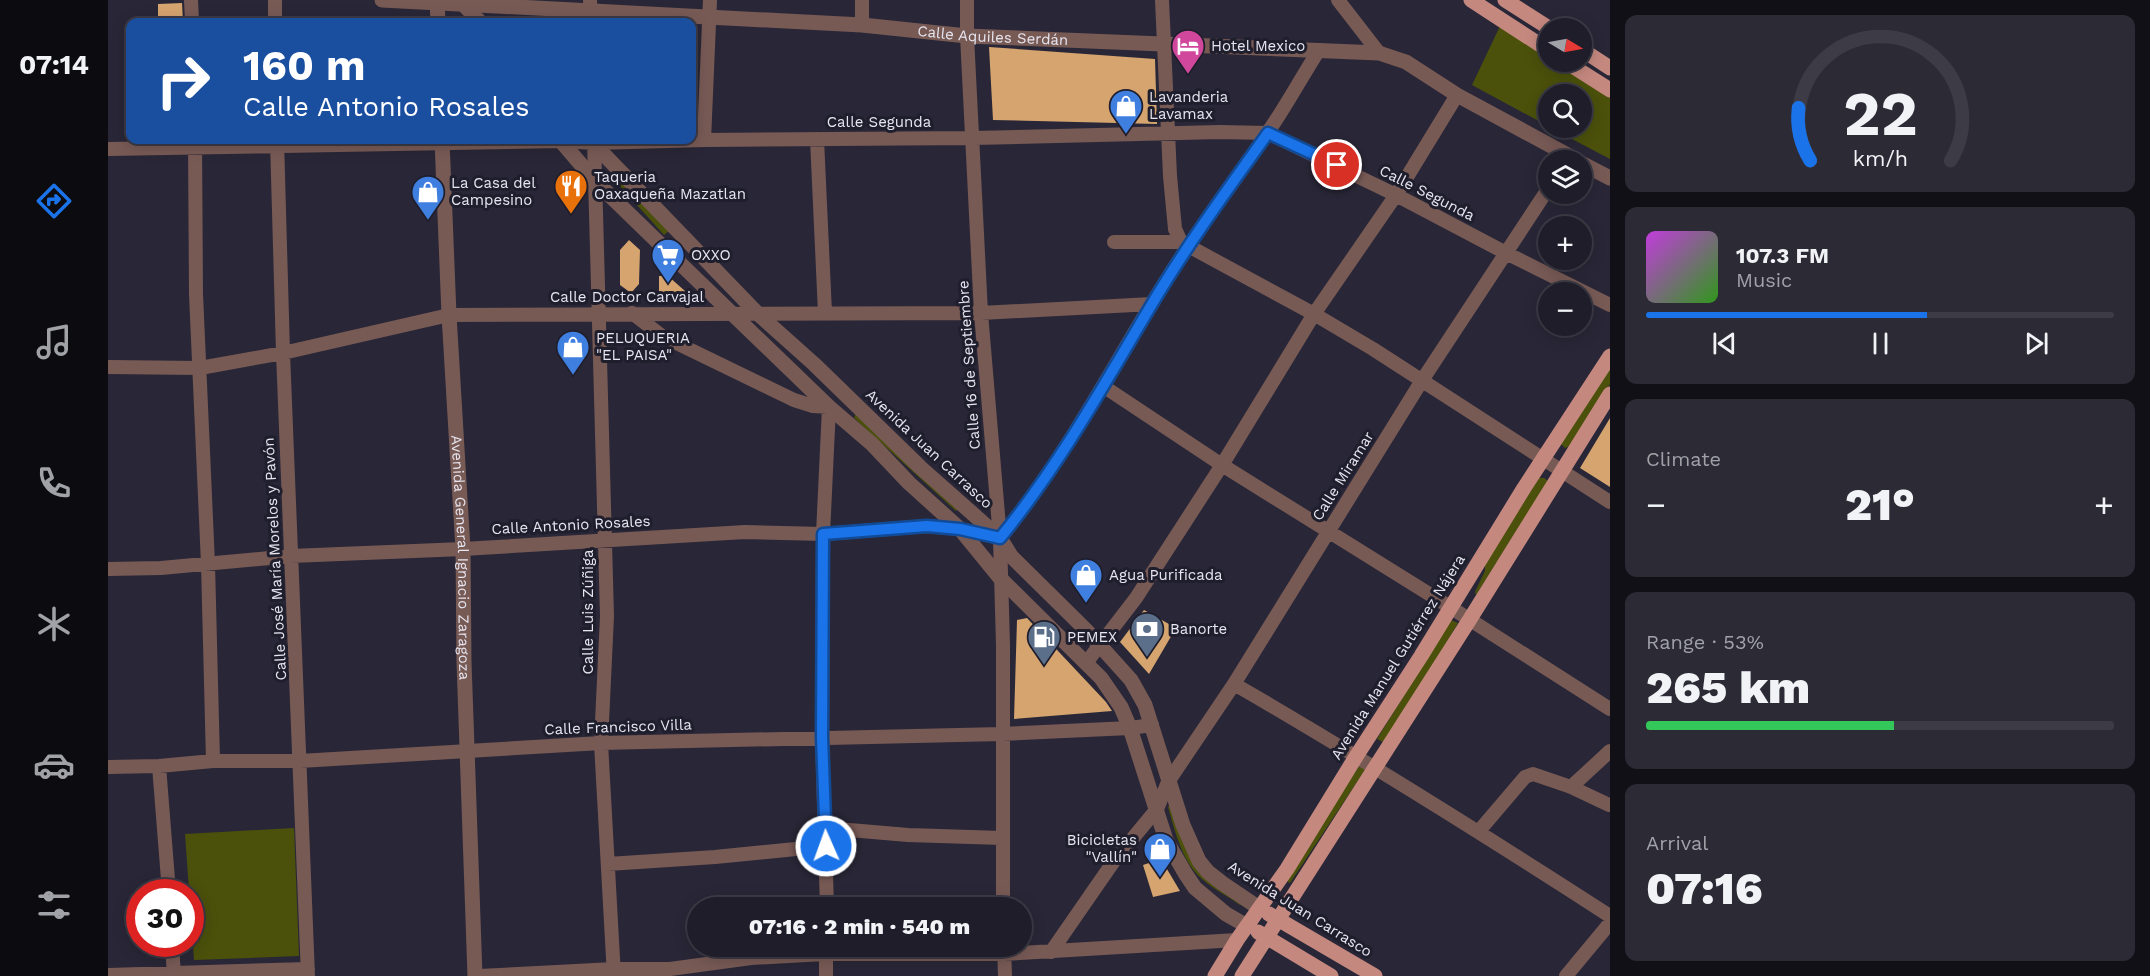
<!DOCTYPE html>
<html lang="en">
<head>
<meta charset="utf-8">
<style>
	:root { --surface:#1f1d29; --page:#2c2a35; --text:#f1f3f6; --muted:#a1a2a8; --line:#3c3b46; --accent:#1a73e8 }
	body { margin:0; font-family:"Work Sans",sans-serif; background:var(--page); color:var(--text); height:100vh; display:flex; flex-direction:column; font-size:22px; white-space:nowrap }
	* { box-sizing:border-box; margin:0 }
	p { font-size:20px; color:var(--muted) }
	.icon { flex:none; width:33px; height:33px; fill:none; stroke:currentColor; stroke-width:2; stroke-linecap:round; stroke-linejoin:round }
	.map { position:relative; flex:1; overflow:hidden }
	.sheet { display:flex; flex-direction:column; gap:15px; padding:15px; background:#111017; width:540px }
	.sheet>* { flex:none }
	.guide { position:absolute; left:18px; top:18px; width:570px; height:126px; border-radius:12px; box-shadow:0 3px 15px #0003,0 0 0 2px var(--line); background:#1a4fa0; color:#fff; overflow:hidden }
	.needle { width:39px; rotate:100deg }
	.fabs { position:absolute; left:1430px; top:18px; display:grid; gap:12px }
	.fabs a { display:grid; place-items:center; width:54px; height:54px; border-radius:50%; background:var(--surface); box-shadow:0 3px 15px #0003,0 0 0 2px var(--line); font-size:30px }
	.speed { position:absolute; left:18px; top:879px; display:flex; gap:12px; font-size:30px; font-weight:700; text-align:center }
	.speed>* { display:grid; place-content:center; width:78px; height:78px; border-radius:50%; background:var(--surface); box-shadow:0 3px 15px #0003,0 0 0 2px var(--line); line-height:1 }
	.speed .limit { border:9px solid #d22; background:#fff; color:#111 }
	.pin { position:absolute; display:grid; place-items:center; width:51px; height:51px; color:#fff; margin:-26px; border:3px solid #fff; border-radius:50%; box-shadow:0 2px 6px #0007 }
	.me { position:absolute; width:66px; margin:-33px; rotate:358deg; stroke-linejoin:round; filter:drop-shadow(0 0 4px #0008) }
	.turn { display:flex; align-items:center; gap:21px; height:126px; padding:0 18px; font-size:27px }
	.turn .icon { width:78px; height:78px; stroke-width:2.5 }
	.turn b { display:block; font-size:42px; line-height:51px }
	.big { font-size:45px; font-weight:800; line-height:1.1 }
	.sheet .card { flex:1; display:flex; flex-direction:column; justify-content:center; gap:9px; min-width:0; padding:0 21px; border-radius:12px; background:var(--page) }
	.sheet .dial { align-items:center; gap:0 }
	.dial svg { height:156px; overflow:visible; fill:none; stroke:var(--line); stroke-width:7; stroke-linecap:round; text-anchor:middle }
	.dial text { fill:var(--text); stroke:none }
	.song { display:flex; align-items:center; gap:18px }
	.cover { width:72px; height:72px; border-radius:9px; background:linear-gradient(135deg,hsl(290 70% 55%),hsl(110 70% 35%)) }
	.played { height:6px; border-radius:3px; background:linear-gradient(90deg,var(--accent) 60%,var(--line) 60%) }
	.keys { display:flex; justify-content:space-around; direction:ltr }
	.heat { display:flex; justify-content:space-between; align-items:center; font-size:33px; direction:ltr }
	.charge { height:9px; border-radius:4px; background:linear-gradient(90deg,#34c759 53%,var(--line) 0) }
	.trip { position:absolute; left:579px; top:897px; width:345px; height:60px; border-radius:30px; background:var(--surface); box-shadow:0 3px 15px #0003,0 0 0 2px var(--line); font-weight:800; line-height:60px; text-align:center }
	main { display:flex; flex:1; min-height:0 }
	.tabs { display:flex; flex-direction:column; width:108px; justify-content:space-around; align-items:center; background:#0c0c10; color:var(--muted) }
	.tabs .icon { width:42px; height:42px }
	.tabs .selected { color:var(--accent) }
	.tabs b { font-size:27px; color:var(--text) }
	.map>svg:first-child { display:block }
</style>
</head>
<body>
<main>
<nav class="tabs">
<b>07:14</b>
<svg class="icon selected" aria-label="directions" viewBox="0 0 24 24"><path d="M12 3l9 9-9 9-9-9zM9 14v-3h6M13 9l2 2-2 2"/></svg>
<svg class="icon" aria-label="music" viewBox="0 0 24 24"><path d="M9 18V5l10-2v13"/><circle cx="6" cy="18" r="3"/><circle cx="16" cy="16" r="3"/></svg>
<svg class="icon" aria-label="phone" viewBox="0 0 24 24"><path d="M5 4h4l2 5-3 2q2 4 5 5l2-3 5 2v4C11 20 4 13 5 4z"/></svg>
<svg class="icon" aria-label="climate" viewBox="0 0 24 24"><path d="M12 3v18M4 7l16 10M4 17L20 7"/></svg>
<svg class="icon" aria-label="car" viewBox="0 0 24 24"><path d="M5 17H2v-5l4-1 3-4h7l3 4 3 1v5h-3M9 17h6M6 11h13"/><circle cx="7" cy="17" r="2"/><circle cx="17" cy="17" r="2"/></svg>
<svg class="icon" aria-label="filters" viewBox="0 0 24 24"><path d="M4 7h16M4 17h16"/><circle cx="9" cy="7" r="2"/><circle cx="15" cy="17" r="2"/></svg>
</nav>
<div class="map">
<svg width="1502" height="976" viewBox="0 0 1502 976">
	<rect width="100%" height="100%" fill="#292737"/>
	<!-- green -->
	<path fill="#4b510b" d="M 1393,24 L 1440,53 L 1440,62 L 1453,62 L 1502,92 L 1502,159 L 1443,128 L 1473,128 L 1473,94 L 1440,94 L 1440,126 L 1364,85 Z
		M 507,170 L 561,231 L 556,235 L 502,175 Z
		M 1502,366 L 1502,384 L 1463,446 L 1457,448 L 1452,443 Z
		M 748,413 L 851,508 L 848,511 L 746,418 Z
		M 1431,478 L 1436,478 L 1440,481 L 1368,595 L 1367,592 L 1377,571 L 1377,564 Z
		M 1343,620 L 1350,623 L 1281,738 L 1275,742 L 1269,739 Z
		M 1261,764 L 1182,883 L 1179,881 L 1222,810 L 1252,765 Z
		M 1063,804 L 1076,839 L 1136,904 L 1132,905 C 1120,896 1105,889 1094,879 C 1074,862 1067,831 1060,807 Z
		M 186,828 L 191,956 L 86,960 L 77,834 Z"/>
	<!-- building -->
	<path fill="#d5a46f" d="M 74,3 L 75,22 L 50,22 L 50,4 Z
		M 881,47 L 1047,59 L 1049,124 L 885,120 Z
		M 521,240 L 532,250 L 531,284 L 523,293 L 512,285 L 512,250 Z
		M 551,276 L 560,276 L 577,291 L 576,299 L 551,300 Z
		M 1502,418 L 1502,487 L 1472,468 Z
		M 1036,610 L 1068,628 L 1041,674 L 1012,642 Z
		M 919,618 L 998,702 L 1004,711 L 906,719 L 909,620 Z
		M 1053,859 L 1072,891 L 1045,897 L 1035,865 Z"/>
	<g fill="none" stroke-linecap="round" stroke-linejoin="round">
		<!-- minor -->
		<path stroke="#785a55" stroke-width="14" d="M 83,0 L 84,22
			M 167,0 L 167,22
			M 482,0 L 483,22
			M 754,0 L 754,25
			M 859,0 L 859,36 L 873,313 L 892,538 L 895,645 L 895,908
			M 1054,0 L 1062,176 L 1067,229 L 1073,242 L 1206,314 L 1265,349 L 1502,502
			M 1230,0 L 1271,53
			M 709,139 L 717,313
			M 87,140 L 88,294 L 100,564 L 105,761
			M 169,140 L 175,353 L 200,976
			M 486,140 L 499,616 L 493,743 L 506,976
			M 596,140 L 602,0
			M 0,149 L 454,141 L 486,143 L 596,140 L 865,138 L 1112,132 L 1160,133 L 1288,195 L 1398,253 L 1502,305
			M 1006,242 L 1073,242
			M 524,313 L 554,336 L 686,400 L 705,406 L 721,407
			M 0,367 L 92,368 L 175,353 L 341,315 L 873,313 L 1044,304
			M 995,386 L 1114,465 L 1342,607 L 1502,709
			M 0,569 L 53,568 L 183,556 L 355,549 L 637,532 L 715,534 L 819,526 L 852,529 L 892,538 C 959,457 1006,362 1062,274 C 1092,226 1126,182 1158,135 C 1177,108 1193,78 1211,50
			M 978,663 L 1028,598 L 1114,465 L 1206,314 L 1288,195 L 1349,95
			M 1126,684 C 1254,758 1378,836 1502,916
			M 51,766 L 61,892
			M 0,767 L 51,766 L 105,761 L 192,761 L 493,743 L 894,734 L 1022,728 L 1044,725
			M 1463,787 L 1501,805
			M 718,828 L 800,835 L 894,838
			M 1371,831 L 1417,777 L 1425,774 L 1463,787 L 1502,751
			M 500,864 L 607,857 L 718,846
			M 719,908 L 714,737 L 715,534 L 721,407
			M 64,944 L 66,976
			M 896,946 L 897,976
			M 943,952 L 1006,861 L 1049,809 L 1060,782 L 1126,684 L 1313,382 L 1440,189
			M 0,975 L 200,969
			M 371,976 L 506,969 L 562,969 L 643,958 L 717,954 L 896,954 L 1129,940
			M 718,976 L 718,946
			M 1458,976 L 1502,923"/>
		<!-- tertiary -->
		<g stroke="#785a55" stroke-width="15">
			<path id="s1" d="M 274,0 L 754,25 L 859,36 L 1271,53 L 1298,62 L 1349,95 L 1469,160"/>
			<path d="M 329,0 L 330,22"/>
			<path d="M 356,5 L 372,22"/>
			<path id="s2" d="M 334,140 L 341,315 L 355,549 L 356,662 L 367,976"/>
			<path d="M 452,140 L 488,182 L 554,246 L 721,407 L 764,444 L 801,483 L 852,529 L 892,578 L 993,678 L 1013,707 L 1022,728 L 1058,840 L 1077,873 L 1087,888 L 1118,914 L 1139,926"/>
			<path d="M 482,140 L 649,313 L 706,364 L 812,467 L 892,538 L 903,556 L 978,630 L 1023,680 L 1037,705 L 1075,825 L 1091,861 L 1100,872 L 1114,883 L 1151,908"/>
			<path d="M 1473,163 L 1502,178"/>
		</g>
		<!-- primary -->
		<path stroke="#c5887f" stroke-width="15" d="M 1363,0 L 1440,50
			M 1397,0 L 1441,28
			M 1473,49 L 1502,68
			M 1458,62 L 1502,90
			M 1161,914 L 1267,976
			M 1150,932 L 1223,976
			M 1107,976 L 1129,940 L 1179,869 L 1249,755 L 1313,656 L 1416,488 L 1502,356
			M 1134,976 L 1362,619 L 1502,394"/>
	</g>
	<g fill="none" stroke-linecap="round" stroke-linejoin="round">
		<!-- route casing -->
		<g stroke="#114b97" stroke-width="15">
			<path id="route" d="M 718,846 L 714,737 L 715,534 L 819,526 L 852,529 L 892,538 C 951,466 997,383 1044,304 C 1079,245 1120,189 1160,133 L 1229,165"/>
		</g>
		<!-- route -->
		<use href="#route" stroke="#1a73e8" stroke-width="10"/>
	</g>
	<!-- icons -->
	<defs>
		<g id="hotel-pin" transform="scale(1.725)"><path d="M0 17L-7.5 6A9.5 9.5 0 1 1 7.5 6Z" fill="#d1479c" stroke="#1f1e2d"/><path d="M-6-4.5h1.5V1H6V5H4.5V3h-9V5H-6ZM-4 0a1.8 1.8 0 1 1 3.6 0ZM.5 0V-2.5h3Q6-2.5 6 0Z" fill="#fff"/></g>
		<g id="shop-pin" transform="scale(1.725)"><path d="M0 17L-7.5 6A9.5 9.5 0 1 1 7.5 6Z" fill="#3f7fe0" stroke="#1f1e2d"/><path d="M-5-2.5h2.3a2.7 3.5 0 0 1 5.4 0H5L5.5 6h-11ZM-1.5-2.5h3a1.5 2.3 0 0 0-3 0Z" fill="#fff"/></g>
		<g id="restaurant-pin" transform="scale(1.725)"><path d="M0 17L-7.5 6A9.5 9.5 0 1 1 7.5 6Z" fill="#e8710a" stroke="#1f1e2d"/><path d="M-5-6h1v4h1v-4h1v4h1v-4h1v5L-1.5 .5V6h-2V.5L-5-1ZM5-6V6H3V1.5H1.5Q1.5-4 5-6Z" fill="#fff"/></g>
		<g id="supermarket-pin" transform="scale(1.725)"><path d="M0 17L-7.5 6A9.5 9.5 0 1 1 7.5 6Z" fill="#3f7fe0" stroke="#1f1e2d"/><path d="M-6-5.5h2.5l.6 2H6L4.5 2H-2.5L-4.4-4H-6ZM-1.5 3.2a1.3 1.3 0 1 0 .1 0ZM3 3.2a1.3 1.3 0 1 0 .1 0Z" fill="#fff"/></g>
		<g id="bank-pin" transform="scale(1.725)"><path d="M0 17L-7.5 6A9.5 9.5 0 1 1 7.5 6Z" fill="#5c6f8a" stroke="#1f1e2d"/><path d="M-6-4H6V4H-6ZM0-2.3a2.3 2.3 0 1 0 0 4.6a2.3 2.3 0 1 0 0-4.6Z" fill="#fff"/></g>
		<g id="fuel-pin" transform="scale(1.725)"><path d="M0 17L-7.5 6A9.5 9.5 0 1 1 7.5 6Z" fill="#5c6f8a" stroke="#1f1e2d"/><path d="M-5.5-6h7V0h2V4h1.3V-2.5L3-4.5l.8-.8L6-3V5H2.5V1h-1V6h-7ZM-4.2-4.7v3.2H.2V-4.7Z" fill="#fff"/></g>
	</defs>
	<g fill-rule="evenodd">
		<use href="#hotel-pin" x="1080" y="46"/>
		<use href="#shop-pin" x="1018" y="106"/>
		<use href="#restaurant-pin" x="463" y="186"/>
		<use href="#shop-pin" x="320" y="192"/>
		<use href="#supermarket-pin" x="560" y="255"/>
		<use href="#shop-pin" x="465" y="347"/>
		<use href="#shop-pin" x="978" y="575"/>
		<use href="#bank-pin" x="1039" y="629"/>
		<use href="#fuel-pin" x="936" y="637"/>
		<use href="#shop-pin" x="1052" y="849"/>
	</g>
	<g text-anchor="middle" stroke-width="6" stroke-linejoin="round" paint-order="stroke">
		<!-- street labels -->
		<g font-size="15" fill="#e6e5f0" stroke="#1f1e2d">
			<text dy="5" stroke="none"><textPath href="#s1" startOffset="612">Calle Aquiles Serdán</textPath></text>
			<text x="771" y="127">Calle Segunda</text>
			<text transform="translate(1319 193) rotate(27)" y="5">Calle Segunda</text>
			<text x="519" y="302">Calle Doctor Carvajal</text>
			<text transform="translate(861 365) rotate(-94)" y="5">Calle 16 de Septiembre</text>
			<text transform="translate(821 449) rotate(43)" y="5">Avenida Juan Carrasco</text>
			<text transform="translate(1235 476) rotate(-58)" y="5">Calle Miramar</text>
			<text transform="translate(463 525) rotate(-3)" y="5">Calle Antonio Rosales</text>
			<text dy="5" stroke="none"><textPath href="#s2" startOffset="418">Avenida General Ignacio Zaragoza</textPath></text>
			<text transform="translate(167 559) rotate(-93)" y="5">Calle José María Morelos y Pavón</text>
			<text transform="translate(480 612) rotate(-90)" y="5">Calle Luis Zúñiga</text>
			<text transform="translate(1290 657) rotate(-58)" y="5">Avenida Manuel Gutiérrez Nájera</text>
			<text transform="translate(510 727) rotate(-2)" y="5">Calle Francisco Villa</text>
			<text transform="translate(1192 909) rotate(32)" y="5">Avenida Juan Carrasco</text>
		</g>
		<!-- poi labels -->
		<g font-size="15" fill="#e6e5f0" stroke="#1f1e2d" text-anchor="start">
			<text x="1103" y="51">Hotel Mexico</text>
			<text x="1041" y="102">Lavanderia<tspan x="1041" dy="17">Lavamax</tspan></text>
			<text x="486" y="182">Taqueria<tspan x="486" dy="17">Oaxaqueña Mazatlan</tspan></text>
			<text x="343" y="188">La Casa del<tspan x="343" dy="17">Campesino</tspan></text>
			<text x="583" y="260">OXXO</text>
			<text x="488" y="343">PELUQUERIA<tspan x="488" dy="17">"EL PAISA"</tspan></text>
			<text x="1001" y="580">Agua Purificada</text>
			<text x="1062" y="634">Banorte</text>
			<text x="959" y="642">PEMEX</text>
			<text x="1029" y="845" text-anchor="end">Bicicletas<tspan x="1029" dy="17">"Vallín"</tspan></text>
		</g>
	</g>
</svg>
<div class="fabs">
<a><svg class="needle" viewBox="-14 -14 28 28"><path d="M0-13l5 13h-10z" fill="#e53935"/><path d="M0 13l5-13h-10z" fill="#a1a2a8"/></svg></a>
<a><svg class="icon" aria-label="search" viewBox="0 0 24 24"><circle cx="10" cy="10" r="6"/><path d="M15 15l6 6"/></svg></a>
<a><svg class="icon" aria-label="layers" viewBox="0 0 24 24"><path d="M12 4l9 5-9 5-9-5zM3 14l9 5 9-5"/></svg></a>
<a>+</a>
<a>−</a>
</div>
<div class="speed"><div class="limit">30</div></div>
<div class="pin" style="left:1229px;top:165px;background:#d93025"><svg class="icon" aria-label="arrive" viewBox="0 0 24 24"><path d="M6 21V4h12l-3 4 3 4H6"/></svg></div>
<svg class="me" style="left:718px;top:846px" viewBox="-20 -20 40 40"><circle r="17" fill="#1a73e8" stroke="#fff" stroke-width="3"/><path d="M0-11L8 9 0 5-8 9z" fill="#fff"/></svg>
<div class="trip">07:16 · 2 min · 540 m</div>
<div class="guide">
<div class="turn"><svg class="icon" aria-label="right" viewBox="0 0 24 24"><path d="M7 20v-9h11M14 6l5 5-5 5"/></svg><div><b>160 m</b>Calle Antonio Rosales</div></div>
</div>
</div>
<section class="sheet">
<div class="card dial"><svg viewBox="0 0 100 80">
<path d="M14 69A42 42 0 1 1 86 69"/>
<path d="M14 69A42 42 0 0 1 8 42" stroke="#1a73e8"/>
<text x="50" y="56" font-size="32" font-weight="700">22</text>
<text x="50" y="72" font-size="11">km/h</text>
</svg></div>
<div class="card">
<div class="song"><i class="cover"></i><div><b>107.3 FM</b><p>Music</p></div></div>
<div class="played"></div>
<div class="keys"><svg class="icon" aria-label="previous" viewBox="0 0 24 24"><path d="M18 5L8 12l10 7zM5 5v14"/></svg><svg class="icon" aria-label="pause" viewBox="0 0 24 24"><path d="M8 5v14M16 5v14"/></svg><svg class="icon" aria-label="next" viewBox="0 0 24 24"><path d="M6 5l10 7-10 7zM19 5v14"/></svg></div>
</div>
<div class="card"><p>Climate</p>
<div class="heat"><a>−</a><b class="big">21°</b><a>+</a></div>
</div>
<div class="card"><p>Range · 53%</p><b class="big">265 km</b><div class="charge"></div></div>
<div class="card"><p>Arrival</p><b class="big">07:16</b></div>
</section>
</main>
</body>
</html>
